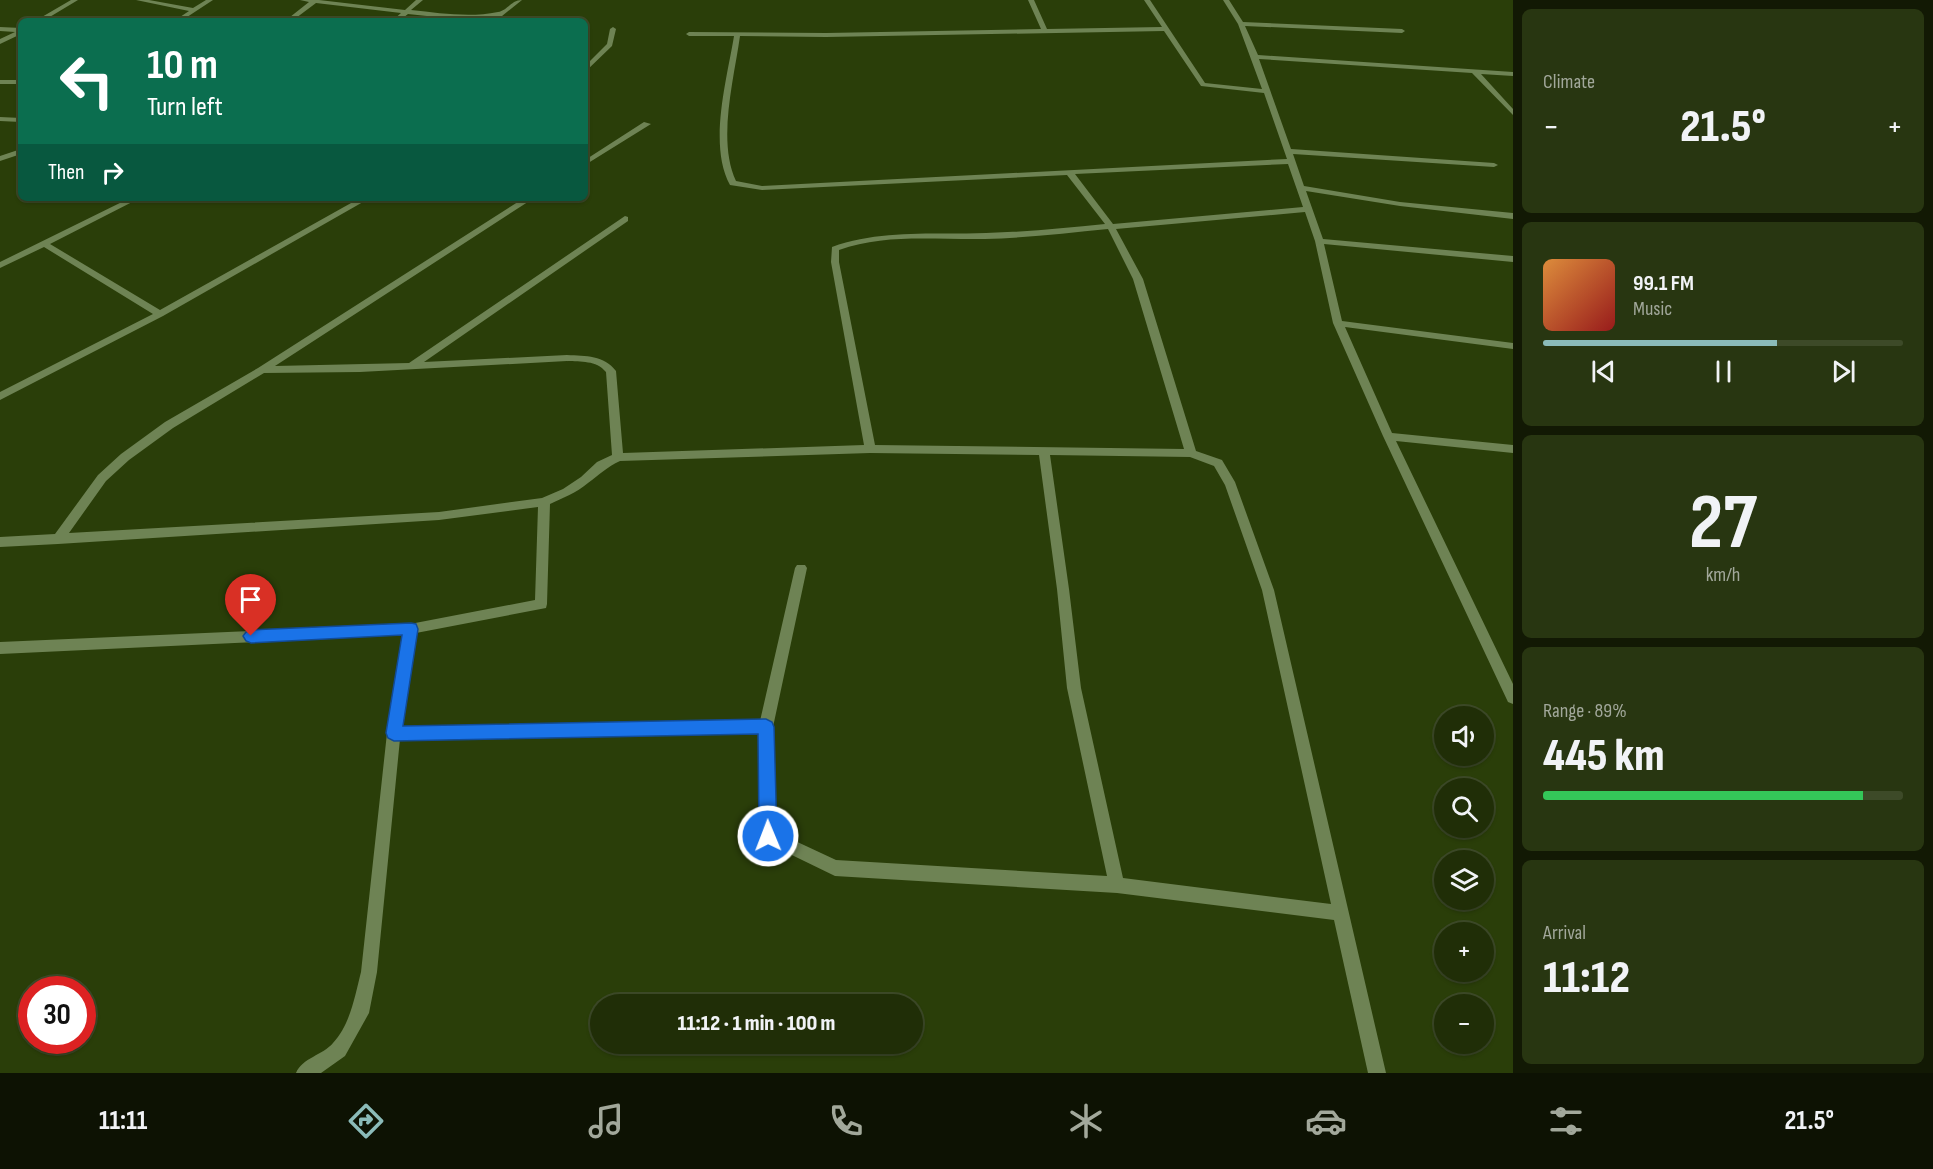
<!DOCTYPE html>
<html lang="en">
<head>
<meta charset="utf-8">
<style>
	:root { --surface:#202e07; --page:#283611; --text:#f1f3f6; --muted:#a2a89b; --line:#3d4a28; --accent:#8bbbb9 }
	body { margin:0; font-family:"Sofia Sans Condensed",sans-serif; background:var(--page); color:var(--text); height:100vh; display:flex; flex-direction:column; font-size:22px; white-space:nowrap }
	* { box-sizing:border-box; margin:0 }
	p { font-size:20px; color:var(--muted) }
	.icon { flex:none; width:33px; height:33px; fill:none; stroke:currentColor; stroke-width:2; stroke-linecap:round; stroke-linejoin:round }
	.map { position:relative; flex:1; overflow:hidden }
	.drawer { display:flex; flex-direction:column; gap:9px; padding:9px; background:#121904; width:420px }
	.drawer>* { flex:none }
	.banner { position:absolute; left:18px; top:18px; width:570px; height:183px; border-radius:9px; box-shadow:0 2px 4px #0004,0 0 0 2px var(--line); background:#0b6e4f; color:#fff; overflow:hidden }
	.fabs { position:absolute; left:1434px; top:706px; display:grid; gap:12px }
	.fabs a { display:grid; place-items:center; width:60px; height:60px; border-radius:50%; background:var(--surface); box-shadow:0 2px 4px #0004,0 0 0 2px var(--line); font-size:30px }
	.speed { position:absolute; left:18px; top:976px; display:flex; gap:12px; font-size:30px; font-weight:700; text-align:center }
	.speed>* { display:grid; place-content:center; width:78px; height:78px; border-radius:50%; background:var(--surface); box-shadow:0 2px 4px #0004,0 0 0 2px var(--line); line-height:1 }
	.speed .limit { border:9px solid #d22; background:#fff; color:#111 }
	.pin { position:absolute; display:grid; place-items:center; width:51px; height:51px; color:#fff; margin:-62px -26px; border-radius:50% 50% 50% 0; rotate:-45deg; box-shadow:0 0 6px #0007 }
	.pin .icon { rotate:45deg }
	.me { position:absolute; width:66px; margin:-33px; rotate:359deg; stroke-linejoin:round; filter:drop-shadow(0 0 4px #0008) }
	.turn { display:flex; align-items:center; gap:21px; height:126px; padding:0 30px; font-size:27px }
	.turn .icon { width:78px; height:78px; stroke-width:2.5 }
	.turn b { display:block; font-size:42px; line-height:51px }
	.then { display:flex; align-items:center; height:57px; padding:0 30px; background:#0003; gap:12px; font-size:22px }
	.big { font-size:45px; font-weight:800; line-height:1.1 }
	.drawer .widget { flex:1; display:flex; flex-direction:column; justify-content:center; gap:9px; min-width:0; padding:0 21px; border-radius:9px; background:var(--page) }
	.drawer .dial { align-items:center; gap:0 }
	.dial b { font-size:78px; line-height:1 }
	.song { display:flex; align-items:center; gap:18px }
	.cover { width:72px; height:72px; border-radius:9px; background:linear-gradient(135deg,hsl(30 70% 55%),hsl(0 70% 35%)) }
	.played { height:6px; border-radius:3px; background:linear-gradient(90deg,var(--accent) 65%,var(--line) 65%) }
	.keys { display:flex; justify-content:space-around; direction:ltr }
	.heat { display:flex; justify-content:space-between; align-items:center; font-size:33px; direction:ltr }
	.charge { height:9px; border-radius:4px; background:linear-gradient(90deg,#34c759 89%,var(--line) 0) }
	.trip { position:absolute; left:590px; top:994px; width:333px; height:60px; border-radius:30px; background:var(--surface); box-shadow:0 2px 4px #0004,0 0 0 2px var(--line); font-weight:800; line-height:60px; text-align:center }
	.menu { display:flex; height:96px; justify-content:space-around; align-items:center; background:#0d1203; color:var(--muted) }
	.menu .icon { width:42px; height:42px }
	.menu .on { color:var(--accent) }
	.menu b { font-size:27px; color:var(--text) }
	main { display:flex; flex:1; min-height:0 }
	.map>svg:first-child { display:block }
</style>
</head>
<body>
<main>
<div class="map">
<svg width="1513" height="1073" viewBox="0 0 1513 1073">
	<rect width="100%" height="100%" fill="#2a3e09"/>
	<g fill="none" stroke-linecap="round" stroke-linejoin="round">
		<!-- minor -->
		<path fill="#6e8354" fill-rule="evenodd" d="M 71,0 L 78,0 L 43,21 L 35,21 Z
			M 136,0 L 149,0 L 193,8 L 206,0 L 213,0 L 181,21 L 174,21 L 189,11 Z
			M 300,0 L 319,0 L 405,10 L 416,0 L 423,0 L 411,10 C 440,13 469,18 498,12 C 507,11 511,0 522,0 L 502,16 L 455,19 L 408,14 L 399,21 L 392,21 L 401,13 L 316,3 L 292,21 L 285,21 L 309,2 Z
			M 1028,0 L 1034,0 L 1047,29 L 1162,27 L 1144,0 L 1150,0 L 1205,83 L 1262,89 L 1238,24 L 1223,0 L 1229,0 L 1243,22 L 1402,29 L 1405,31 L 1402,33 L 1245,26 L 1258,55 L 1513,72 L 1513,76 L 1481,74 L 1513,109 L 1513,115 L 1472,73 L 1259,59 L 1291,149 L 1494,163 L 1498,165 L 1494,167 L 1293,154 L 1304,186 L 1400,202 L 1513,213 L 1513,219 L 1400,206 L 1306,191 L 1323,239 L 1513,256 L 1513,262 L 1324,244 L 1342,321 L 1513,343 L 1513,349 L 1345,327 L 1392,433 L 1513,445 L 1513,453 L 1396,441 L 1513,684 L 1513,704 L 1508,702 L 1383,436 L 1333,323 L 1315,241 L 1305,212 L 1116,229 L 1143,279 L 1196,451 L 1222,460 L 1235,482 L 1274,590 L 1386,1073 L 1368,1073 L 1334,920 L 1117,893 L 835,876 L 763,841 L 760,836 L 759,734 L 400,739 L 377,972 L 369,1013 L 345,1056 L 321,1073 L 296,1073 C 302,1058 323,1055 333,1043 C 350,1025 355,996 361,972 L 387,733 L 403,635 L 0,654 L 0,642 L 410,624 L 535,600 L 538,507 L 439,520 L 58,544 L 0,547 L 0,537 L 55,534 L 98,475 L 121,454 L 165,422 L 258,368 L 524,198 L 534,198 L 275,366 L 409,363 L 625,216 L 628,217 L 628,221 L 424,362 L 567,355 C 586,356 604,355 616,371 L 623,453 L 864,445 L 831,262 L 832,247 C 881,229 935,235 986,233 C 1026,232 1065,228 1105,224 L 1067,175 L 762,190 L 730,185 C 708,145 727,79 734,36 L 689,36 L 686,34 L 689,32 L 826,33 L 1041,29 ZM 1164,31 L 1201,86 L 1264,93 L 1287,159 L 762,186 L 736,181 C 717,141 734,79 740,36 L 826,37 ZM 1288,164 L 1303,207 L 1113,224 L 1075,174 ZM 1108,229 L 1133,279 L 1184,449 L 875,445 L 839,262 L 839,250 C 885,233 937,240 985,239 C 1026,238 1067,233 1108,229 ZM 567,361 C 581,362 596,360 606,372 L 612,455 L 597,462 L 581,477 L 563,489 L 542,498 L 439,512 L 69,533 L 106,481 L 129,460 L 173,428 L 264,373 L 360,372 ZM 870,453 L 1039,455 L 1057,589 L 1067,688 L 1107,876 L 836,860 L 776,832 L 773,727 L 807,568 L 805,565 L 797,565 L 795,568 L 760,721 L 402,726 L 416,633 L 546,608 L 547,604 L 550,504 C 563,498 576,493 588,483 C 599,475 607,467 620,461 ZM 1050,455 L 1190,457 L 1214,466 L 1225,485 L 1262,590 L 1331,904 L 1123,878 L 1081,688 L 1069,589 Z
			M 0,27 L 21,28 L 21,34 L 0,44 L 0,39 L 15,32 L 0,31 Z
			M 613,27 L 616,29 L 612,46 L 585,72 L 585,66 L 607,44 L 610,29 Z
			M 0,80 L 21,80 L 21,84 L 0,84 Z
			M 0,117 L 21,118 L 21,122 L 0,121 Z
			M 644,122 L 651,124 L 585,165 L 585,160 Z
			M 21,149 L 21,154 L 0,161 L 0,156 Z
			M 130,198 L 140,198 L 50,244 L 160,310 L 360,198 L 370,198 L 163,316 L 0,400 L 0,392 L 153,314 L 44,247 L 0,268 L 0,262 Z"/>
	</g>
	<!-- route -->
	<path fill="#1a73e8" stroke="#114b97" stroke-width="1.5" d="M 411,623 L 416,624 L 418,629 L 403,726 L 766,719 L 772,722 L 774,727 L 777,836 L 774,843 L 768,845 L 762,843 L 759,836 L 758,734 L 394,741 L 388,738 L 386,733 L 402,635 L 251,643 L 246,641 L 243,636 L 246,632 L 251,630 Z"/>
</svg>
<div class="fabs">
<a><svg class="icon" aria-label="sound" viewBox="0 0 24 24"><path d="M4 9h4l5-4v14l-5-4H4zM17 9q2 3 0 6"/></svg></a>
<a><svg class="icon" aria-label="search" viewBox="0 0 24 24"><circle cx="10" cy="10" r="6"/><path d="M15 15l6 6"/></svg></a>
<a><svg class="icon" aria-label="layers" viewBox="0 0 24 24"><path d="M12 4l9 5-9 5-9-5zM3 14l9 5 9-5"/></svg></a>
<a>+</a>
<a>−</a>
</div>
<div class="speed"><div class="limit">30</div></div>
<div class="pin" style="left:251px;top:636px;background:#d93025"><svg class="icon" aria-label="arrive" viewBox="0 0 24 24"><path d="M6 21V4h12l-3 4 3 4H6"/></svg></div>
<svg class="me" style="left:768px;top:836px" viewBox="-20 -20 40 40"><circle r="17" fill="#1a73e8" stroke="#fff" stroke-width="3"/><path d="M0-11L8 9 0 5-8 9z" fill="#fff"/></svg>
<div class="trip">11:12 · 1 min · 100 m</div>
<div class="banner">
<div class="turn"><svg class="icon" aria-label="left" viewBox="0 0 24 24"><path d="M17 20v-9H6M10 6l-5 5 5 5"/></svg><div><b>10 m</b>Turn left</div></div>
<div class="then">Then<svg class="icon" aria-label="right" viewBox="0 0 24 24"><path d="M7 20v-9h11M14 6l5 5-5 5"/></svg></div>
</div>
</div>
<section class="drawer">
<div class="widget"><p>Climate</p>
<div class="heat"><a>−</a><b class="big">21.5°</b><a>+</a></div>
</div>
<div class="widget">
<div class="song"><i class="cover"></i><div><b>99.1 FM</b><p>Music</p></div></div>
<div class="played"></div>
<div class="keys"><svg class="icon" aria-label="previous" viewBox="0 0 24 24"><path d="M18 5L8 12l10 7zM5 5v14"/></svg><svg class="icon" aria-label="pause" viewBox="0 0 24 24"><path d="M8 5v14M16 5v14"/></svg><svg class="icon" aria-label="next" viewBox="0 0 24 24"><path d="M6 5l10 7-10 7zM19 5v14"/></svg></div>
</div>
<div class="widget dial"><b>27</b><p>km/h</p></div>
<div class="widget"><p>Range · 89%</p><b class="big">445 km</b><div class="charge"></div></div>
<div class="widget"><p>Arrival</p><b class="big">11:12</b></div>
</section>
</main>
<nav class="menu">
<b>11:11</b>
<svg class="icon on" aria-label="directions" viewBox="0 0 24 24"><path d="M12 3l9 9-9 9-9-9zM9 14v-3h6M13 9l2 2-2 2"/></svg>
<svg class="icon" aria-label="music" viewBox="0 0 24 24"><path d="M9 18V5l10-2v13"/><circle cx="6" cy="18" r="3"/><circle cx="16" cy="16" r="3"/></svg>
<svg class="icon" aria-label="phone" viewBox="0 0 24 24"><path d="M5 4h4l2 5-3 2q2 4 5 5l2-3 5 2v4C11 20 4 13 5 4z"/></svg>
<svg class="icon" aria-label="climate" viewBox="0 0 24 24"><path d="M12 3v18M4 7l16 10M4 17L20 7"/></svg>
<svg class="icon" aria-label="car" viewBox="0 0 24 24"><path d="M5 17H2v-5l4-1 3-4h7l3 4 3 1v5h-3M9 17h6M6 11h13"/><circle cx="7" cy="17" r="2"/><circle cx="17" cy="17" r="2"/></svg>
<svg class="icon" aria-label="filters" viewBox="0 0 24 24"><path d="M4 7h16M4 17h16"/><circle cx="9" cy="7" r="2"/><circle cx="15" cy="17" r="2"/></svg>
<b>21.5°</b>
</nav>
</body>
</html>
